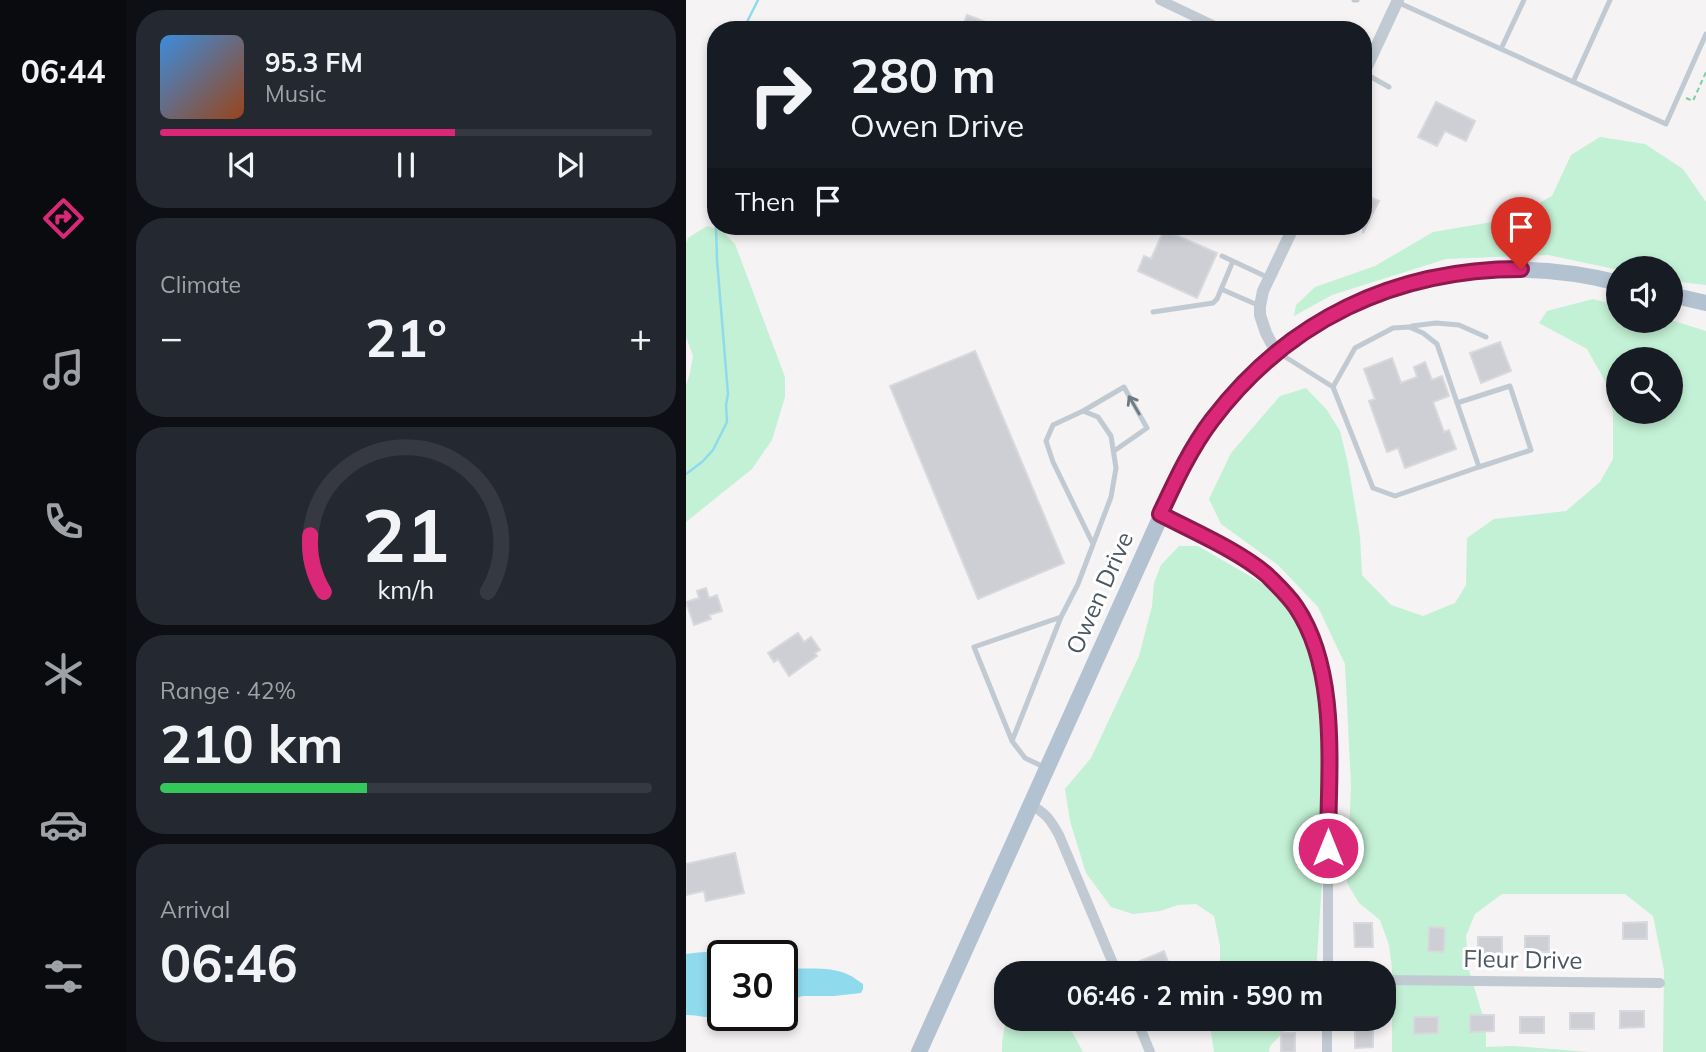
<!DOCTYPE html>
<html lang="en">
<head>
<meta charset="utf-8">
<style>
	:root { --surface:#171b24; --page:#242831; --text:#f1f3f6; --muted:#9ea1a6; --line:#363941; --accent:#db2777 }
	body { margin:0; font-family:Mulish,sans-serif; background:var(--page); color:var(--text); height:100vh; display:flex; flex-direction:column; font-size:26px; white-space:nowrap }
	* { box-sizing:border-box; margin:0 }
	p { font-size:23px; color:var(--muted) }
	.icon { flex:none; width:38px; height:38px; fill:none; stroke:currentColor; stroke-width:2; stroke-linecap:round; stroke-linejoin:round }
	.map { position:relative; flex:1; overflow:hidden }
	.panel { display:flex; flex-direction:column; gap:10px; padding:10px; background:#0d0f14; width:560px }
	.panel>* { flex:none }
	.top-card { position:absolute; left:21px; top:21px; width:665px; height:214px; border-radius:28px; box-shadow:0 4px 10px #0003; background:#171b24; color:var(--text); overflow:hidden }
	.fabs { position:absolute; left:920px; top:256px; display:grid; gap:14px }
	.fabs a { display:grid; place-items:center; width:77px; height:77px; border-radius:50%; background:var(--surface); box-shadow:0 4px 10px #0003; font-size:35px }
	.speed { position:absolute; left:21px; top:940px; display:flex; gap:14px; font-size:35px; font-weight:700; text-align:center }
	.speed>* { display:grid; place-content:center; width:91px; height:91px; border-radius:50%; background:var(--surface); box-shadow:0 4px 10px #0003; line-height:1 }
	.speed .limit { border:4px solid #111; border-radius:10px; background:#fff; color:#111 }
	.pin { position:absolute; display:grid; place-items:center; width:60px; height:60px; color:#fff; margin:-72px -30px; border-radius:50% 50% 50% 0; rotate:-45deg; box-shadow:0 0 7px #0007 }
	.pin .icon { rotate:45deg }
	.me { position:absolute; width:77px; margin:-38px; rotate:0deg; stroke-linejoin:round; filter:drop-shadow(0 0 5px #0008) }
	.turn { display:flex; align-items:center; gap:24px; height:147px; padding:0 28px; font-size:32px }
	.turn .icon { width:91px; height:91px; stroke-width:2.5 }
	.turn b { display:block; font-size:49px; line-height:60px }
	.then { display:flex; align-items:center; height:66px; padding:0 28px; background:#0003; gap:14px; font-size:26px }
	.big { font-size:52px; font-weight:700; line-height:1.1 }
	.panel .card { flex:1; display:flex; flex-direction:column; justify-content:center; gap:10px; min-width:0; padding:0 24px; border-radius:28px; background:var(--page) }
	.panel .dial { align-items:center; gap:0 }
	.dial svg { height:182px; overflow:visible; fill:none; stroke:var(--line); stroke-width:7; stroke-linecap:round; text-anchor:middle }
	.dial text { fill:var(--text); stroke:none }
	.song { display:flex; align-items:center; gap:21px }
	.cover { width:84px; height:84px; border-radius:10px; background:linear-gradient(135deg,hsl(210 70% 55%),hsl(20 70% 35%)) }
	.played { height:7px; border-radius:4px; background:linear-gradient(90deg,var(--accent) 60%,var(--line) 60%) }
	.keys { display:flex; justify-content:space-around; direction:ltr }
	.heat { display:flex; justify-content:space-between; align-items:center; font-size:38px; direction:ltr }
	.charge { height:10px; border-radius:5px; background:linear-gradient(90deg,#34c759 42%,var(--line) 0) }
	.trip { position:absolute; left:308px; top:961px; width:402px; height:70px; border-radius:28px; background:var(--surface); box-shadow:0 4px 10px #0003; font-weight:700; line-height:70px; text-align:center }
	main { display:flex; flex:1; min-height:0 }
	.tabs { display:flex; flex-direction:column; width:126px; justify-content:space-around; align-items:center; background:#090b0e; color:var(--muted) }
	.tabs .icon { width:49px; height:49px }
	.tabs .selected { color:var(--accent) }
	.tabs b { font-size:32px; color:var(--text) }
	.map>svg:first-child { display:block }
</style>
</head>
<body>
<main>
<nav class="tabs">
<b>06:44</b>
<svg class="icon selected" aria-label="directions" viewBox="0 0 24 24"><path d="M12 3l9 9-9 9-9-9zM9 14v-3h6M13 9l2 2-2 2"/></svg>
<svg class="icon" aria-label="music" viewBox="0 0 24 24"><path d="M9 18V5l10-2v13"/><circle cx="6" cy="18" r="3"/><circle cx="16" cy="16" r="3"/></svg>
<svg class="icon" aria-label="phone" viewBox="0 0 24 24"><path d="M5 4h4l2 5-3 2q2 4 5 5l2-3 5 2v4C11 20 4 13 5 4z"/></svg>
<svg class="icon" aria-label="climate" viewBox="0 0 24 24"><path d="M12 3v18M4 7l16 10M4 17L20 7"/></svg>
<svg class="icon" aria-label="car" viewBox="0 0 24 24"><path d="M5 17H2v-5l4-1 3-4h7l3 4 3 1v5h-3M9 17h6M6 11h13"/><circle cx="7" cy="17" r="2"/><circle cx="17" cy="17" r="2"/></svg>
<svg class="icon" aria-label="filters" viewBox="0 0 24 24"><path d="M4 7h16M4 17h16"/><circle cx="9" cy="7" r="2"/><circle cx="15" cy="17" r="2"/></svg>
</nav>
<section class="panel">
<div class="card">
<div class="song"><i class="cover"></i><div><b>95.3 FM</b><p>Music</p></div></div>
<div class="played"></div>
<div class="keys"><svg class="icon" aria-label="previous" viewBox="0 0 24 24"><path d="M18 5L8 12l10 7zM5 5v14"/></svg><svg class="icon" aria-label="pause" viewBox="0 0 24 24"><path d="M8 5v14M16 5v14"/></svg><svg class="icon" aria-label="next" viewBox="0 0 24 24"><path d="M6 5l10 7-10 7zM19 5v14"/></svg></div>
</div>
<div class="card"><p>Climate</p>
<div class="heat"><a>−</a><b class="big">21°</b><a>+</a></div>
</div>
<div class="card dial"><svg viewBox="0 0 100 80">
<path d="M14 69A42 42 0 1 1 86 69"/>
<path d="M14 69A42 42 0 0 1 8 44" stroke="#db2777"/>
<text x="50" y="56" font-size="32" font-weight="700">21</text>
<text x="50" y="72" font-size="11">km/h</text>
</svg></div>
<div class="card"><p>Range · 42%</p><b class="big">210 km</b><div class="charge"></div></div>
<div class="card"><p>Arrival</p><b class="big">06:46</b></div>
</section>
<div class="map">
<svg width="1020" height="1052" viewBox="0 0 1020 1052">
	<rect width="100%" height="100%" fill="#f5f3f3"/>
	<!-- green -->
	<path fill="#c3f1d5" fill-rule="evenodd" d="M 914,137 L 959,144 L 997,169 L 1020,202 L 1020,285 L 985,281 L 985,268 L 933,268 L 933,270 L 862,255 L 760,259 L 646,295 L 608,316 L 610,305 L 629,287 L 689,266 L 747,232 L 824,219 L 866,196 L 885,155 Z
		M 21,226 L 35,230 L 49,244 L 99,377 L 99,397 L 86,440 L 66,469 L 0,522 L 0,385 L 4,373 L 7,356 L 0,337 L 0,243 L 2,238 Z
		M 907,299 L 933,306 L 933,320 L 985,320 L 1020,331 L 1020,1052 L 977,1052 L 978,970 L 967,916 L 939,894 L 816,894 L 789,914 L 780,936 L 782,967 L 800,1026 L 800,1047 L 827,1046 L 903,1052 L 706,1052 L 706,969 L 703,945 L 694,920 L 673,903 L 661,883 L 665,785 L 659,664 L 632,607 L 592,565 L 535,524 L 523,499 L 545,453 L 594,396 L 620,388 L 641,410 L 654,431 L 662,464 L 674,536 L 676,575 L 705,605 L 737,616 L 769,603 L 780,585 L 781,538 L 808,519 L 880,511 L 914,482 L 927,459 L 927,412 L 919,381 L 901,349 L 853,323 L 861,311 ZM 933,359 L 985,359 L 985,411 L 933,411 Z
		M 493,546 L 512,546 L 576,583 L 607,614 L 627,662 L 638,727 L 637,866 L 630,973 L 534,973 L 534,946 L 528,916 L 510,904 L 492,905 L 474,911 L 447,914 L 425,907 L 400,873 L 384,821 L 379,789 L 405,758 L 453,656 L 466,606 L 468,583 L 475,565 Z
		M 359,1019 L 386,1032 L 397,1052 L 316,1052 L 316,1043 L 320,1019 Z
		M 523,1019 L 610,1019 L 584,1046 L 583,1052 L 528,1052 Z"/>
	<!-- water -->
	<path fill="#90daee" d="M 38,950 L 58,955 L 37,956 L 37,1015 L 74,1015 C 47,1029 27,1015 0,1015 L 0,954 C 13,952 25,952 38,950 Z
		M 96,968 C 118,970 143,965 163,975 C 168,977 172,981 177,984 L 177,989 L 175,993 L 148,996 L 116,996 L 96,1004 Z"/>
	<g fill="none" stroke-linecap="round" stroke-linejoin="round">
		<!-- stream -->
		<path stroke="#90daee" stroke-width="2.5" d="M 57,30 L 72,0
			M 30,132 L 30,142
			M 30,174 L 30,220
			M 0,474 L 16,462 L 27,450 L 41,422 L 40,405 L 42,394 L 31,260 L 30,226"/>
	</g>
	<!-- building -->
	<path fill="#cdcfd5" stroke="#d7d9de" stroke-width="2" d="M 281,15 L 318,29 L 318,30 L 275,30 Z
		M 750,102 L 789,121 L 780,141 L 759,131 L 751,146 L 732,137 Z
		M 677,195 L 682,196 L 693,201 L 677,233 Z
		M 478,230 L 531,253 L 511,298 L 452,271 L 458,256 L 465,259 Z
		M 814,342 L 825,371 L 795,383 L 784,353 Z
		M 289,351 L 378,563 L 292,599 L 204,386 Z
		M 706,358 L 715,383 L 731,377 L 728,367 L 739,362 L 746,380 L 756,376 L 763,396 L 747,402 L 758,432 L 763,430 L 770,449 L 719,468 L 712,448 L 701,452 L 683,401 L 689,399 L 678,369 Z
		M 20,588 L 23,598 L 31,595 L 36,611 L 23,615 L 25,619 L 8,625 L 0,602 L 13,598 L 11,591 Z
		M 112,633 L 118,642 L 125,637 L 134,650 L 129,653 L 131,656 L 103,676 L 92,659 L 88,662 L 82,653 Z
		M 49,853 L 58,893 L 20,901 L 18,891 L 0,895 L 0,864 Z
		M 961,922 L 961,939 L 937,939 L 937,923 Z
		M 668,923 L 686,923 L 687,947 L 669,947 Z
		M 743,927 L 759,928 L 758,952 L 742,951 Z
		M 839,936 L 863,936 L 863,952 L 839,952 Z
		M 792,937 L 816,937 L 816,953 L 792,954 Z
		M 478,951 L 482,962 L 458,972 L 454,961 Z
		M 934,1011 L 958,1011 L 958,1027 L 934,1028 Z
		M 884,1013 L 908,1013 L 908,1029 L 884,1029 Z
		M 784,1015 L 808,1015 L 808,1031 L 784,1032 Z
		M 728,1017 L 752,1017 L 752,1033 L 728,1034 Z
		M 834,1017 L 858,1017 L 858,1033 L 834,1033 Z
		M 687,1023 L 687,1047 L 669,1048 L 669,1024 Z
		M 595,1033 L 609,1033 L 609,1052 L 595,1052 Z"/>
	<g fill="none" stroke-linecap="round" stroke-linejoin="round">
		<!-- path -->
		<path stroke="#7ad0a6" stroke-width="2" stroke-dasharray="5 3.5" stroke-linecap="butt" d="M 1000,98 L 1007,101 L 1020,72"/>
		<!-- service -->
		<path stroke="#c1cad2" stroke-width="5" d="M 668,0 L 671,0
			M 711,2 L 815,49 L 838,0
			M 815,49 L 980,124 L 1020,34
			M 678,73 L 703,87
			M 887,82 L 924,0
			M 677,189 L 680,191
			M 536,256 L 583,278
			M 535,289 L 574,306
			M 467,312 L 527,303 L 531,299 L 547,261
			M 726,326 L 750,323 L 773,325 L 800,337
			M 593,353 L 647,387 L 687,488 L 709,496 L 793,467 L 751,344 L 737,333 L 723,327 L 707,328 L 669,348 L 647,387
			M 771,403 L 824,386 L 845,450 L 793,467
			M 397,411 L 438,387 L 461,428 L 428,451
			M 326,741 L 375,617
			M 360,768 L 339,758 L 326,741 L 288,647 L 375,617 L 392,584 L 425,497 L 430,468 L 425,436 L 412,417 L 397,411 L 367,425 L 360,441 L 367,462 L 407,544"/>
		<!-- minor -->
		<path stroke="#c1cad2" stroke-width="10" d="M 474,0 L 537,30
			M 474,514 C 521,539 580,561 610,607 C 631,639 638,679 642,715 L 642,973
			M 343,804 C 360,813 364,819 373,835 L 431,973
			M 698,980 L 974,983
			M 450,1018 L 464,1052
			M 641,1052 L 641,1018"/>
		<!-- tertiary -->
		<path stroke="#c1cad2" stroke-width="12" d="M 677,75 L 712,0
			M 590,352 L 580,333 L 574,315 L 574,306 L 577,291 L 608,226"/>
		<!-- primary -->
		<path stroke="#b3c2d1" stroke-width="16" d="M 985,295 L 1020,303
			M 233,1052 L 492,478 C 502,459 512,440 524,422 C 619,291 778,244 933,283"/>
	</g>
	<!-- one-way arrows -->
	<defs><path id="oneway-shaft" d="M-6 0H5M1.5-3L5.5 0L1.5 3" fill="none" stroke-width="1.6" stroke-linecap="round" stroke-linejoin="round" transform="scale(1.75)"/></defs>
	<use stroke="#6e7983" href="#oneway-shaft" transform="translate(448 405) rotate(-120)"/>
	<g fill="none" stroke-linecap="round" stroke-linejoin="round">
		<!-- route casing -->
		<g stroke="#8e194d" stroke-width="18">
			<path id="route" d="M 642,848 C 642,773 654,672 610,607 C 602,595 591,585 581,575 C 553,551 507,531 474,514 C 489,482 504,449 526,420 C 602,320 709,269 835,269"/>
		</g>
		<!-- route -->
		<use href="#route" stroke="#db2777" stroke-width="12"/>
	</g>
	<g text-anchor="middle" stroke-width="6" stroke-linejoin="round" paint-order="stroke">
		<!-- street labels -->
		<g font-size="24" fill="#4a5661" stroke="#fff">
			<text transform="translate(414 593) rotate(-66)" y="8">Owen Drive</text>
			<text transform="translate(837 960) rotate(1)" y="8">Fleur Drive</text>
		</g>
	</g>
</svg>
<div class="fabs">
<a><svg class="icon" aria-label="sound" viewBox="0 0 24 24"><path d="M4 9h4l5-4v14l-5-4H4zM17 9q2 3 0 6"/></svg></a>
<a><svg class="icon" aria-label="search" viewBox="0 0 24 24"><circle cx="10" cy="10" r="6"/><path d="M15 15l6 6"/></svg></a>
</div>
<div class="speed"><div class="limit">30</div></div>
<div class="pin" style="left:835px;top:269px;background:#d93025"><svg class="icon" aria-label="arrive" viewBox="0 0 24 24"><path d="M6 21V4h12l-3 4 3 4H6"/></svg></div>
<svg class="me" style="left:642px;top:848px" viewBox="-20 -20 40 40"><circle r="17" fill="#db2777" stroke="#fff" stroke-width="3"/><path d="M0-11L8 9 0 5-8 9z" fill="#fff"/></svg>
<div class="trip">06:46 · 2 min · 590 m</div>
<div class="top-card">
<div class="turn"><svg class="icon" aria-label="right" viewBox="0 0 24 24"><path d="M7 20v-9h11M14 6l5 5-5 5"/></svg><div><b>280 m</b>Owen Drive</div></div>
<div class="then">Then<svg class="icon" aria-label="arrive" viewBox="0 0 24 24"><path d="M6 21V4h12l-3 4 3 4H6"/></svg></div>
</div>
</div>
</main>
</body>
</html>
